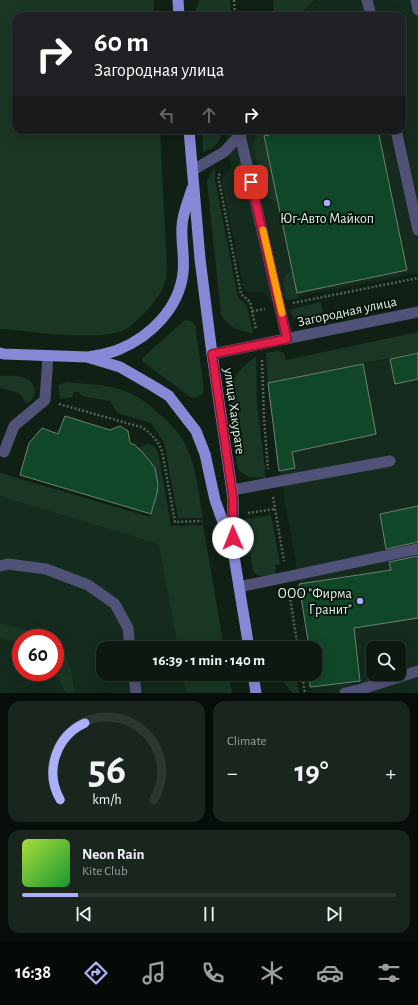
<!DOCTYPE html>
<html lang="en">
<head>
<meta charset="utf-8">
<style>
	:root { --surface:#0c1810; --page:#1a251e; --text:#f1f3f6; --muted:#9aa09f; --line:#2c3730; --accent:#acaffb }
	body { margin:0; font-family:"Alegreya Sans",sans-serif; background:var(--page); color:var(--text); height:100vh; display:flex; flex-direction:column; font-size:15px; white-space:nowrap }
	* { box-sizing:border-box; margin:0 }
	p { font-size:13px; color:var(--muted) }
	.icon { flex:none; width:22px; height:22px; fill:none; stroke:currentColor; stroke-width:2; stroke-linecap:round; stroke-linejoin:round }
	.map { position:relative; height:693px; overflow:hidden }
	.sheet { display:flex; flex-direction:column; gap:8px; padding:8px; background:#070d09; flex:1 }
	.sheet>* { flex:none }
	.hud { position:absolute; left:12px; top:12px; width:394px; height:122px; border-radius:12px; box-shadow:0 4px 16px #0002,0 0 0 1px var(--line); background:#202124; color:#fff; overflow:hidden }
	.fabs { position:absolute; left:366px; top:641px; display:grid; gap:8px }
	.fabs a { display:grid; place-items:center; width:40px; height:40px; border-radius:8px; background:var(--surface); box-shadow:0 4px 16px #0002,0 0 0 1px var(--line); font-size:20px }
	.speed { position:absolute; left:12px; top:629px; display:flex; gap:8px; font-size:20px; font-weight:700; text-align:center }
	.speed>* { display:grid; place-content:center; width:52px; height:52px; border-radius:50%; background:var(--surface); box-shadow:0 4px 16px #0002,0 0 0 1px var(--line); line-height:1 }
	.speed .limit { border:6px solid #d22; background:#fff; color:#111 }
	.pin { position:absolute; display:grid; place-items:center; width:34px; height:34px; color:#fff; margin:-17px; border-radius:8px; box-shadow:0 2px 6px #0006 }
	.me { position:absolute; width:44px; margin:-22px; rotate:359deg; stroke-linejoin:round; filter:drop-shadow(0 0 3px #0008) }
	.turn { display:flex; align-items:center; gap:14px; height:84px; padding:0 16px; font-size:18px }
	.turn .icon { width:52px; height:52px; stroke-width:2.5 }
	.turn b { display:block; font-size:28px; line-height:34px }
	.lanes { display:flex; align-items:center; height:38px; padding:0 16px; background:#0003; justify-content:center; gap:20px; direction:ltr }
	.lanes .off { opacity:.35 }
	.big { font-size:30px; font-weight:700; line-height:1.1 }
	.sheet .tile { flex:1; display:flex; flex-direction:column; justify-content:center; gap:6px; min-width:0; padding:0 14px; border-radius:12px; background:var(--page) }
	.sheet .dial { align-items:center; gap:0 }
	.dial svg { height:104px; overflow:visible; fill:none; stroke:var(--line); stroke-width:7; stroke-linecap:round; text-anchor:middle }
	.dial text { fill:var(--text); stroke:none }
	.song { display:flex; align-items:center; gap:12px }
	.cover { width:48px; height:48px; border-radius:6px; background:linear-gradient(135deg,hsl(80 70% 55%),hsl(130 70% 35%)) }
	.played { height:4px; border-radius:2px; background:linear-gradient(90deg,var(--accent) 15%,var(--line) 15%) }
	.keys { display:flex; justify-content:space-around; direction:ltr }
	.heat { display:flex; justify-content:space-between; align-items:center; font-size:22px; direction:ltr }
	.sheet .tiles { flex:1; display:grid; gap:8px; grid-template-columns:1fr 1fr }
	.tile:last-child { grid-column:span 2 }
	.trip { position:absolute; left:96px; top:641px; width:226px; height:40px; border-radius:12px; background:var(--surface); box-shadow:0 4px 16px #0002,0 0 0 1px var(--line); font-weight:700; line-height:40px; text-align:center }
	.tab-bar { display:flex; height:64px; justify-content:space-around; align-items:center; background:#050a06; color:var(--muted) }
	.tab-bar .icon { width:28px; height:28px }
	.tab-bar .current { color:var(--accent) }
	.tab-bar b { font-size:18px; color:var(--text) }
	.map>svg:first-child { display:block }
</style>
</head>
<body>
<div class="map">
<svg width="418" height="693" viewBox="0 0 418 693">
	<rect width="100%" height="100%" fill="#102015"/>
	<!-- built -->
	<path fill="#142b1d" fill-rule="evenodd" d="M 316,0 L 418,0 L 418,273 L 270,302 L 269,298 L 264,293 L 244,291 L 221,179 L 231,168 L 226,130 L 402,130 L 402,16 L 299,16 Z
		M 418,353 L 418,693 L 311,693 L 310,674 L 315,674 L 315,648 L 300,585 L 289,525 L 277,455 L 269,383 ZM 373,648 L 399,648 L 399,674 L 373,674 Z
		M 0,482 L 171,532 L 193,648 L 103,648 L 103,674 L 197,674 L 201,693 L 0,693 ZM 21,638 L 55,638 L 55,672 L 21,672 Z"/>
	<!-- green -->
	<path fill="#1a3625" d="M 0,0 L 154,0 L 154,16 L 16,16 L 16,130 L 160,130 L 167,270 C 166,276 165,282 163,288 C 158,300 136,324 124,330 C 98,342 30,331 0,329 Z
		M 199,0 L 230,0 L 231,16 L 196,16 L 196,10 Z
		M 273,0 L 315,0 L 298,16 L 241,16 L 241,15 L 274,12 Z
		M 202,130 L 219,130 L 221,137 C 217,146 212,149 203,152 Z
		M 268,131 L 279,132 L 263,135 L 278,202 L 270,199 L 264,193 L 253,146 L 256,133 Z
		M 215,166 L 215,180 L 238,297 L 247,306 L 253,333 C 236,330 232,329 221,315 L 207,181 Z
		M 293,270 L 299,298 L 286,300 L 284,284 L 285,276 Z
		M 321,302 L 323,314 L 319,322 C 305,327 295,324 289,310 Z
		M 185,320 L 191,321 L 195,325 L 204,389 L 202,395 L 195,398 L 190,397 L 142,361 L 142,358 Z
		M 418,332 L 418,352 L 268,383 L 266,353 L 278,351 L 284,353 L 286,360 Z
		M 256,357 L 257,404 L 266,478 L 249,477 L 238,470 C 235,446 223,398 235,376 C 240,369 249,361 256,357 Z
		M 0,376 C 10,376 28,374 33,385 C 35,387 35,392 35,394 L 31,401 L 26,403 L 19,393 L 0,388 Z
		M 69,382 C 84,384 100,384 115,388 C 131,392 145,400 157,412 C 164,418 172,425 178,433 C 196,456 198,490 203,518 L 178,518 L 164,442 L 151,423 L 117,413 L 110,401 L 82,396 L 78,392 L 74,392 L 72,397 L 60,399 L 58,387 L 61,384 Z
		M 147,444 C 153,444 155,447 158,452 L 171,526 L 203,525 L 224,648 L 178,648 L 159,544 L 0,496 L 0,473 L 150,517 C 158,488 164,470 138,448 Z
		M 271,515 L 280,564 L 275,565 L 276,574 C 267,575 258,579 253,571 L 245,519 Z
		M 0,623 L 49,636 L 51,638 L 21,638 L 21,643 L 0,638 Z
		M 55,641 C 70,654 72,675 75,693 L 66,693 L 54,672 Z
		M 183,674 L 229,674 L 232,693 L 186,693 Z
		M 277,674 L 296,674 L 299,693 L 292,693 Z"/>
	<!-- building -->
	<path fill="#104729" stroke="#6f8274" d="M 291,130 L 378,130 L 407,270 L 297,293 L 264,136 Z
		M 418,353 L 418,379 L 395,384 L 390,359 Z
		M 363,364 L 376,434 L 292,452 L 295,468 L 279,471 L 268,383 Z
		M 65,416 L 110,430 L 120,426 L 128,431 L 130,443 L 135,445 L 144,454 L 155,468 L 158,485 L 157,493 L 151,514 L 20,475 L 29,443 L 42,428 L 58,434 Z
		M 418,506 L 418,542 L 386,549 L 380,514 Z
		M 418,556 L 418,618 L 354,628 L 360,681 L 310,687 L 309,674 L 315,674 L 315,648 L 305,648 L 309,647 L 299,584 L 391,570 L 389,562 Z"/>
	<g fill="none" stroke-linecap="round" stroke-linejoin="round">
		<!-- path -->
		<path stroke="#556359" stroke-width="2.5" stroke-dasharray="2 2" stroke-linecap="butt" d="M 234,0 L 235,16
			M 220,174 L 218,176 L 241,294 L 250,302 L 256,329
			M 293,303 L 418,278
			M 252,311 L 265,309
			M 262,360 L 264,418 L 268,469
			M 59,404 L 141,427 C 151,433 157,440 162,451 L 175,522 L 202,521
			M 273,497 L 284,561
			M 248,513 L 275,509
			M 289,592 L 298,648
			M 302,674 L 305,693"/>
		<!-- service -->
		<path stroke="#515278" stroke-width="11" d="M 367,0 L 371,16
			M 416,0 L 418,10
			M 244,130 L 240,135 L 287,339
			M 396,130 L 418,230
			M 193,170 L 224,152 L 240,135
			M 4,452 L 14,426 L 45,400 L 48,356
			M 232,490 L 390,461
			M 0,566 L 8,564 L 46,569 L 88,585 L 115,604 L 128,628 L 130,648
			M 239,587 L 418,549
			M 134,674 L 136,693
			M 345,693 L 362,689 L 418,671"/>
		<!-- minor -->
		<path stroke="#515278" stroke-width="11" d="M 212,354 L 418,312"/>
		<!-- primary -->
		<path stroke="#8789d7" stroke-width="11" d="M 178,0 L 179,16
			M 189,130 L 200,259 L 212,354 L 233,498 L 233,550 L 249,648
			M 0,353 L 4,354 L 87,357 L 120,367 L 153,386 L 169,396 L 196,431 L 205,454 L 215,500 L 230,542
			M 87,357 C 98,355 110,354 120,349 C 151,336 179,308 183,273 C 185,258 181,242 182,227 C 182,215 188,201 192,189
			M 253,674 L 256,693"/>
	</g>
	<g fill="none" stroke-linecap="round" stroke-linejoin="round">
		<!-- route casing -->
		<g stroke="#92132f" stroke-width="10">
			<path id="route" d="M 233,538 L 233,498 L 212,354 L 287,339 L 251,182"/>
		</g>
		<!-- route -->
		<use href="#route" stroke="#e11d48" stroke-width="7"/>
		<!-- slow -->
		<path stroke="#f59e0b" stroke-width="7" d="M 263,230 L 282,313"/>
	</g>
	<!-- markers -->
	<g fill="#acaffb" stroke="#07160c" stroke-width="1.5">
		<circle cx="327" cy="203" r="4"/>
		<circle cx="360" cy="601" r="4"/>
	</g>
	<g text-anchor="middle" stroke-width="4" stroke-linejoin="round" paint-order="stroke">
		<!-- poi labels -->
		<g font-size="14" fill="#e4efe7" stroke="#07160c">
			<text x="327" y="223">Юг-Авто Майкоп</text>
			<text x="352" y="598" text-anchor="end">ООО "Фирма<tspan x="352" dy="16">Гранит"</tspan></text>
		</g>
		<!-- street labels -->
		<g font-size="14" fill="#e4efe7" stroke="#07160c">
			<text transform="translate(347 311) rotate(-12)" y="5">Загородная улица</text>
			<text transform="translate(235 411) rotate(82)" y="5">улица Хакурате</text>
		</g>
	</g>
</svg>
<div class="fabs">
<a><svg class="icon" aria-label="search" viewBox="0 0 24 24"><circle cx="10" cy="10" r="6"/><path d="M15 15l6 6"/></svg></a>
</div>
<div class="speed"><div class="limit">60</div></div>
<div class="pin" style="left:251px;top:182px;background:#d93025"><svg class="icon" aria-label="arrive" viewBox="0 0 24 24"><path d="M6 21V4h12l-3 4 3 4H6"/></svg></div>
<svg class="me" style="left:233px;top:538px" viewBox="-20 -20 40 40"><circle r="19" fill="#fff"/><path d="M0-13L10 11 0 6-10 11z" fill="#e11d48"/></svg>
<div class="trip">16:39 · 1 min · 140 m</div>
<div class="hud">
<div class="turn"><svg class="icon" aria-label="right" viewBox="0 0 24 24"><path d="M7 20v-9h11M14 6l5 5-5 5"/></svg><div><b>60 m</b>Загородная улица</div></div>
<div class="lanes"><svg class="icon off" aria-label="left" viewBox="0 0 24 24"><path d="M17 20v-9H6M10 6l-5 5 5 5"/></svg><svg class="icon off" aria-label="ahead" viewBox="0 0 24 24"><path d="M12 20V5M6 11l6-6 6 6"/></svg><svg class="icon" aria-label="right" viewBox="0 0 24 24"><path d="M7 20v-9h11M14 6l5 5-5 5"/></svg></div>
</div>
</div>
<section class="sheet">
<div class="tiles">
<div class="tile dial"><svg viewBox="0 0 100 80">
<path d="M14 69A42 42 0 1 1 86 69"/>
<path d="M14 69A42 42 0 0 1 33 10" stroke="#acaffb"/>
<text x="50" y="56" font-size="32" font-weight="700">56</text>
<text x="50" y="72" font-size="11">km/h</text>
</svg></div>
<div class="tile"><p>Climate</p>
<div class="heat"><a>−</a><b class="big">19°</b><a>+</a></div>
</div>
<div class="tile">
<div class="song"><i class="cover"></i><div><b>Neon Rain</b><p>Kite Club</p></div></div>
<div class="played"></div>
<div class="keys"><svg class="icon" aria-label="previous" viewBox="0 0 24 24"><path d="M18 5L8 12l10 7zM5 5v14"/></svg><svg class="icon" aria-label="pause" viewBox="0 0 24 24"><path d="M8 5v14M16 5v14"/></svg><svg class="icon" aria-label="next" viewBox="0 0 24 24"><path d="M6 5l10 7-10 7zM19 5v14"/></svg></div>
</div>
</div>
</section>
<nav class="tab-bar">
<b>16:38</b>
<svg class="icon current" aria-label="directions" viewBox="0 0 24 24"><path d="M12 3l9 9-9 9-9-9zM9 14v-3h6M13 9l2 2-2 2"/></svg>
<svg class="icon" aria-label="music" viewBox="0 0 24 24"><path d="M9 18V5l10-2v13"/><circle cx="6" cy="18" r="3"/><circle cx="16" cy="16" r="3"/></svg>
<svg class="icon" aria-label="phone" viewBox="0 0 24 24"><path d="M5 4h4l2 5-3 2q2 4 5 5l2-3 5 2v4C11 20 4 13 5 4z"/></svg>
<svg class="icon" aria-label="climate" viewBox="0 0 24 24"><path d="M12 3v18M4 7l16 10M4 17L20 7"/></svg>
<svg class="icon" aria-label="car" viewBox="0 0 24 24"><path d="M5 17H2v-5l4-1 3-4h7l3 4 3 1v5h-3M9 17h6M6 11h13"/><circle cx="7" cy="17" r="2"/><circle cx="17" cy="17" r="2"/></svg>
<svg class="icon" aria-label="filters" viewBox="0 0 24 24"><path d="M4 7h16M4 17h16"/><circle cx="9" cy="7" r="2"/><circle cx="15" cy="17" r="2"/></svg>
</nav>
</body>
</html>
